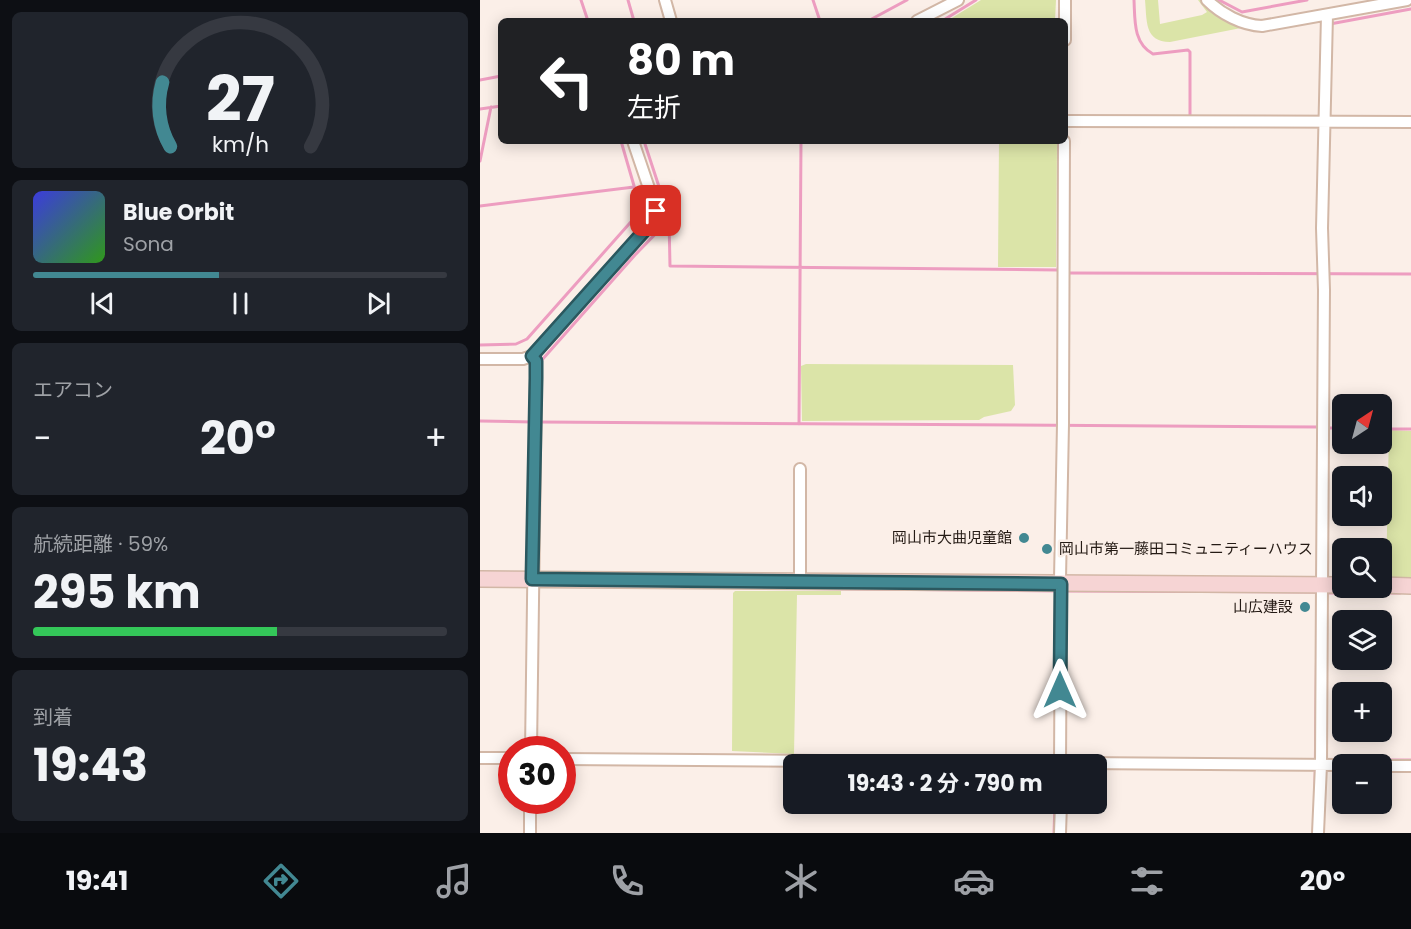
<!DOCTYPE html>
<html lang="ja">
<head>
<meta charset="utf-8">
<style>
	:root { --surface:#171b24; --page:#20242c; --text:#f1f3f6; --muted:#9ea1a6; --line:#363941; --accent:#428892 }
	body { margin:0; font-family:Poppins,"Noto Sans JP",sans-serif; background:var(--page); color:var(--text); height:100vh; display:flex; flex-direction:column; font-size:22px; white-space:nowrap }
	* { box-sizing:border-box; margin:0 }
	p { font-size:20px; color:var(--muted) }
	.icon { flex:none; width:33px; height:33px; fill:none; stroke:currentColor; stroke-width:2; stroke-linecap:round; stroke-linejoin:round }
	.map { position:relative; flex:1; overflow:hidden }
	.side { display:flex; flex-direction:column; gap:12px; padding:12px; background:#0d0f14; width:480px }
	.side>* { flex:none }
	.hud { position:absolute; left:18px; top:18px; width:570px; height:126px; border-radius:9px; box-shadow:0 3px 15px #0003; background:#202124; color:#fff; overflow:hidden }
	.needle { width:39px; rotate:36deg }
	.buttons { position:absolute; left:852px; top:394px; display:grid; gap:12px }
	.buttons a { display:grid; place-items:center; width:60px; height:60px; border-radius:9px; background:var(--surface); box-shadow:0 3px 15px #0003; font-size:30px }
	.speed { position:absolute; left:18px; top:736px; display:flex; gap:12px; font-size:30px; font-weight:700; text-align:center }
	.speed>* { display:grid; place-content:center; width:78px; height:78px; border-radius:50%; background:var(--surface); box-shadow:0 3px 15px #0003; line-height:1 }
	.speed .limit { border:9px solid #d22; background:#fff; color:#111 }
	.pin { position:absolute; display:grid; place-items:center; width:51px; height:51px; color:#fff; margin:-26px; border-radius:12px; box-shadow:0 3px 9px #0006 }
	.me { position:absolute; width:66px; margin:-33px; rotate:0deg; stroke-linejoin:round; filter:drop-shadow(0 0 4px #0008) }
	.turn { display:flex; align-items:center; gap:21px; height:126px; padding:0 30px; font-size:27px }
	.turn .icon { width:78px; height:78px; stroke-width:2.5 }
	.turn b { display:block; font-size:42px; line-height:51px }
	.big { font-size:45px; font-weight:700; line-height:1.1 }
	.side .widget { flex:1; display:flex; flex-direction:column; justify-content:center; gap:9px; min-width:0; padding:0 21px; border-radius:9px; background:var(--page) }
	.side .dial { align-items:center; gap:0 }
	.dial svg { height:156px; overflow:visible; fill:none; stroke:var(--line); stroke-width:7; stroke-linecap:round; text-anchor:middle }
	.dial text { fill:var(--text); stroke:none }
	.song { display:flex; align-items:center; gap:18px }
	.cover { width:72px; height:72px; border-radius:9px; background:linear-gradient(135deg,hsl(240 70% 55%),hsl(110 70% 35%)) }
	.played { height:6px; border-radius:3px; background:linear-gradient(90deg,var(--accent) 45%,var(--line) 45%) }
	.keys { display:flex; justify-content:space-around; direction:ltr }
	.heat { display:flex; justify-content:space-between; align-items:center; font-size:33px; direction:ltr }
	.charge { height:9px; border-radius:4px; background:linear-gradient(90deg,#34c759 59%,var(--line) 0) }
	.trip { position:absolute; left:303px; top:754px; width:324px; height:60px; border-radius:9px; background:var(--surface); box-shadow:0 3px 15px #0003; font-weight:700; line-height:60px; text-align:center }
	.tabs { display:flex; height:96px; justify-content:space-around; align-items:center; background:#090b0e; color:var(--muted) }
	.tabs .icon { width:42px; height:42px }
	.tabs .selected { color:var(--accent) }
	.tabs b { font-size:27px; color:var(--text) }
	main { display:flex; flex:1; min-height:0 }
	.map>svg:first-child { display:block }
</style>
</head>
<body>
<main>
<section class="side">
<div class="widget dial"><svg viewBox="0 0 100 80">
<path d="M14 69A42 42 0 1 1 86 69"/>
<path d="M14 69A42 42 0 0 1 10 36" stroke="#428892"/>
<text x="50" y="56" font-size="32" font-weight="700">27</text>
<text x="50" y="72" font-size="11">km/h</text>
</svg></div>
<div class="widget">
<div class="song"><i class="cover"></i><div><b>Blue Orbit</b><p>Sona</p></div></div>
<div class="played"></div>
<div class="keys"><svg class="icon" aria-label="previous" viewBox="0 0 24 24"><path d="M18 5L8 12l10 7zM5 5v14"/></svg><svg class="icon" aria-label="pause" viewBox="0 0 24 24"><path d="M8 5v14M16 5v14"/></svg><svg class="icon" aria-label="next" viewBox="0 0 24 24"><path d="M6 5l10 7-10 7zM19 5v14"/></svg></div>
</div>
<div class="widget"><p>エアコン</p>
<div class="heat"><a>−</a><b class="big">20°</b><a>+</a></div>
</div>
<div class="widget"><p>航続距離 · 59%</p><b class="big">295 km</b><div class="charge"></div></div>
<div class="widget"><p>到着</p><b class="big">19:43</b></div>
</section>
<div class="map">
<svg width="931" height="833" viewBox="0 0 931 833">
	<rect width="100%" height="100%" fill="#fbefe8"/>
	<!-- green -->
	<path fill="#dbe4a8" d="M 501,0 L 576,0 L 575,21 L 467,21 Z
		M 665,0 L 678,0 L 680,24 L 722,15 L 727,12 L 718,0 L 721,0 L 725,5 L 761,28 L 690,42 C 664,42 667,20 665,0 Z
		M 519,141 L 577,141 L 576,267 L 518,267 Z
		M 326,364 L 533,365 L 535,405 L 531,411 L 504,417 L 499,420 L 322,421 L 321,366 Z
		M 909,430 L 931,431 L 931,582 L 906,580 Z
		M 255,591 L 361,591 L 361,595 L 317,595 L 314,754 L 252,751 L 253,593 Z"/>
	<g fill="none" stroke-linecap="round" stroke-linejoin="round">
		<!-- stream -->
		<path stroke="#ed9dc0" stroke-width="3" d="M 101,0 L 108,21
			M 148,0 L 154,21
			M 333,0 L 340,21
			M 654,0 C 655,20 653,43 673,54 L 708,50 L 710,52 L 710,117
			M 739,0 L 762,12 L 827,0
			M 388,21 L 427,0
			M 462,21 L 496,0
			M 850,24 L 931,9
			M 0,80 L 21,76
			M 0,109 L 21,106
			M 0,161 L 11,107
			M 0,206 L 154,187
			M 189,220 L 190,266 L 579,270
			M 585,273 L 931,274
			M 0,345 L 36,344 L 47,339 L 157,215 L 160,210 L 159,203 L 141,141
			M 61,361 L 155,255 L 189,220 L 188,214 L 164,141
			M 0,421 L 53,422
			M 59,422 L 840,427
			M 319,424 L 321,141
			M 846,428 L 862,428
			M 902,429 L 931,429
			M 282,588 L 578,591
			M 585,591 L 839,592
			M 846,593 L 920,593
			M 861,760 L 931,760
			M 835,792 L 837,619
			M 574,833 L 575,804"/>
		<!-- street casing -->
		<g stroke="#d2b7a6" stroke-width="14">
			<path id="street" d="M 185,0 L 191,21
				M 727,0 C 741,14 762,25 782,26 L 927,0
				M 437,21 L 478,0
				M 585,40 L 585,0
				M 585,121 L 931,122
				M 0,359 L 43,359 L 52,356 L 174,220 L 176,211 L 174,203 L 153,141
				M 320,581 L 320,469
				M 51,750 L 56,378 L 56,361 L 52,356
				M 0,758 L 32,758
				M 82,759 L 862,765
				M 580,765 L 581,589 L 580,579 L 583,424 L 584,141
				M 902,766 L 931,766
				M 50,833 L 50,801
				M 580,833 L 581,804
				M 838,833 L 841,765 L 842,585 L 844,290 L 842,228 L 847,15"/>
		</g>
		<!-- secondary casing -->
		<g stroke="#d2b7a6" stroke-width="18">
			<path id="secondary" d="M 0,579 L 862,585
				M 902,585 L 931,586"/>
		</g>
		<!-- street -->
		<use href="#street" stroke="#fff" stroke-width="10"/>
		<!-- secondary -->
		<use href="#secondary" stroke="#f6d4d4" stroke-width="15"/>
	</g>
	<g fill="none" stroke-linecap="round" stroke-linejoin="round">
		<!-- route casing -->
		<g stroke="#2b585f" stroke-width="15">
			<path id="route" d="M 176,211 L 174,220 L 52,356 L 56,361 L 56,378 L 52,579 L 581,584 L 580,690"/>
		</g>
		<!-- route -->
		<use href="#route" stroke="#428892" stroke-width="10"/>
	</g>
	<!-- markers -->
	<g fill="#428892" stroke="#fbefe8" stroke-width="2">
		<circle cx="544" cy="538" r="6"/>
		<circle cx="567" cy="549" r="6"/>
		<circle cx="825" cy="607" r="6"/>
	</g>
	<g text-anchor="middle" stroke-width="5" stroke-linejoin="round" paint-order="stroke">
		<!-- poi labels -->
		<g font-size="15" fill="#251b15" stroke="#fbefe8" text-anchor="end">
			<text x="532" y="543">岡山市大曲児童館</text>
			<text x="579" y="554" text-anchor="start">岡山市第一藤田コミュニティーハウス</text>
			<text x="813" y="612">山広建設</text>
		</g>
	</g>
</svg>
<div class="buttons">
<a><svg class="needle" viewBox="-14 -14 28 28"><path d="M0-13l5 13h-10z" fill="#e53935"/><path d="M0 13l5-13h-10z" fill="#9ea1a6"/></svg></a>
<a><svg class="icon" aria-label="sound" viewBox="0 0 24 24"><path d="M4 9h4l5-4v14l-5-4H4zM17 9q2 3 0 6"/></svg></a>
<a><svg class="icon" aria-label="search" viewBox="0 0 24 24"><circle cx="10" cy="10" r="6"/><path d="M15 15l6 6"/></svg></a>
<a><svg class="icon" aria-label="layers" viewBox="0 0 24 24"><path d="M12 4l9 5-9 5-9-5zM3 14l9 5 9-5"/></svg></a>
<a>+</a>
<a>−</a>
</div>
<div class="speed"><div class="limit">30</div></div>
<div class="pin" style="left:176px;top:211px;background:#d93025"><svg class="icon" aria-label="arrive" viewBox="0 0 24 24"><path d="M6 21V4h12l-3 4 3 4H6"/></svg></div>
<svg class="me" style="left:580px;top:690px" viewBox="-20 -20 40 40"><path d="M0-17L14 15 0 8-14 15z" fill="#428892" stroke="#fff" stroke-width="4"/></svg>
<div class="trip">19:43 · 2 分 · 790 m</div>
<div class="hud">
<div class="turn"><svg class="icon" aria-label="left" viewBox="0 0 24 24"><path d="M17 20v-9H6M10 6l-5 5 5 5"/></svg><div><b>80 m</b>左折</div></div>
</div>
</div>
</main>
<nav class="tabs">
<b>19:41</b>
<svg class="icon selected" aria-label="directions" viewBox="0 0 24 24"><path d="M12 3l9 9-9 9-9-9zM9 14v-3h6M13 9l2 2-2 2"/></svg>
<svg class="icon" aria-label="music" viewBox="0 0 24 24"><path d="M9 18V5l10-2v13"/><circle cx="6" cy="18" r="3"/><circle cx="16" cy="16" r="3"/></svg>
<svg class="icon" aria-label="phone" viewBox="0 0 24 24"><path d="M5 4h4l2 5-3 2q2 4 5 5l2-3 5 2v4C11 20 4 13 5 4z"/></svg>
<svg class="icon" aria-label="climate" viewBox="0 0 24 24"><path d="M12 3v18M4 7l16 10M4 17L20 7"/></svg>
<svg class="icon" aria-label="car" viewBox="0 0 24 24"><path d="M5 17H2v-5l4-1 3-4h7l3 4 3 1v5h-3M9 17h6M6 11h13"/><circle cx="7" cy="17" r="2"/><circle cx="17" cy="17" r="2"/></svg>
<svg class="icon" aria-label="filters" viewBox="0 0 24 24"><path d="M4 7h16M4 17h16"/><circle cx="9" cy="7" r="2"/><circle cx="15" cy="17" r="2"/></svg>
<b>20°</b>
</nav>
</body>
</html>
